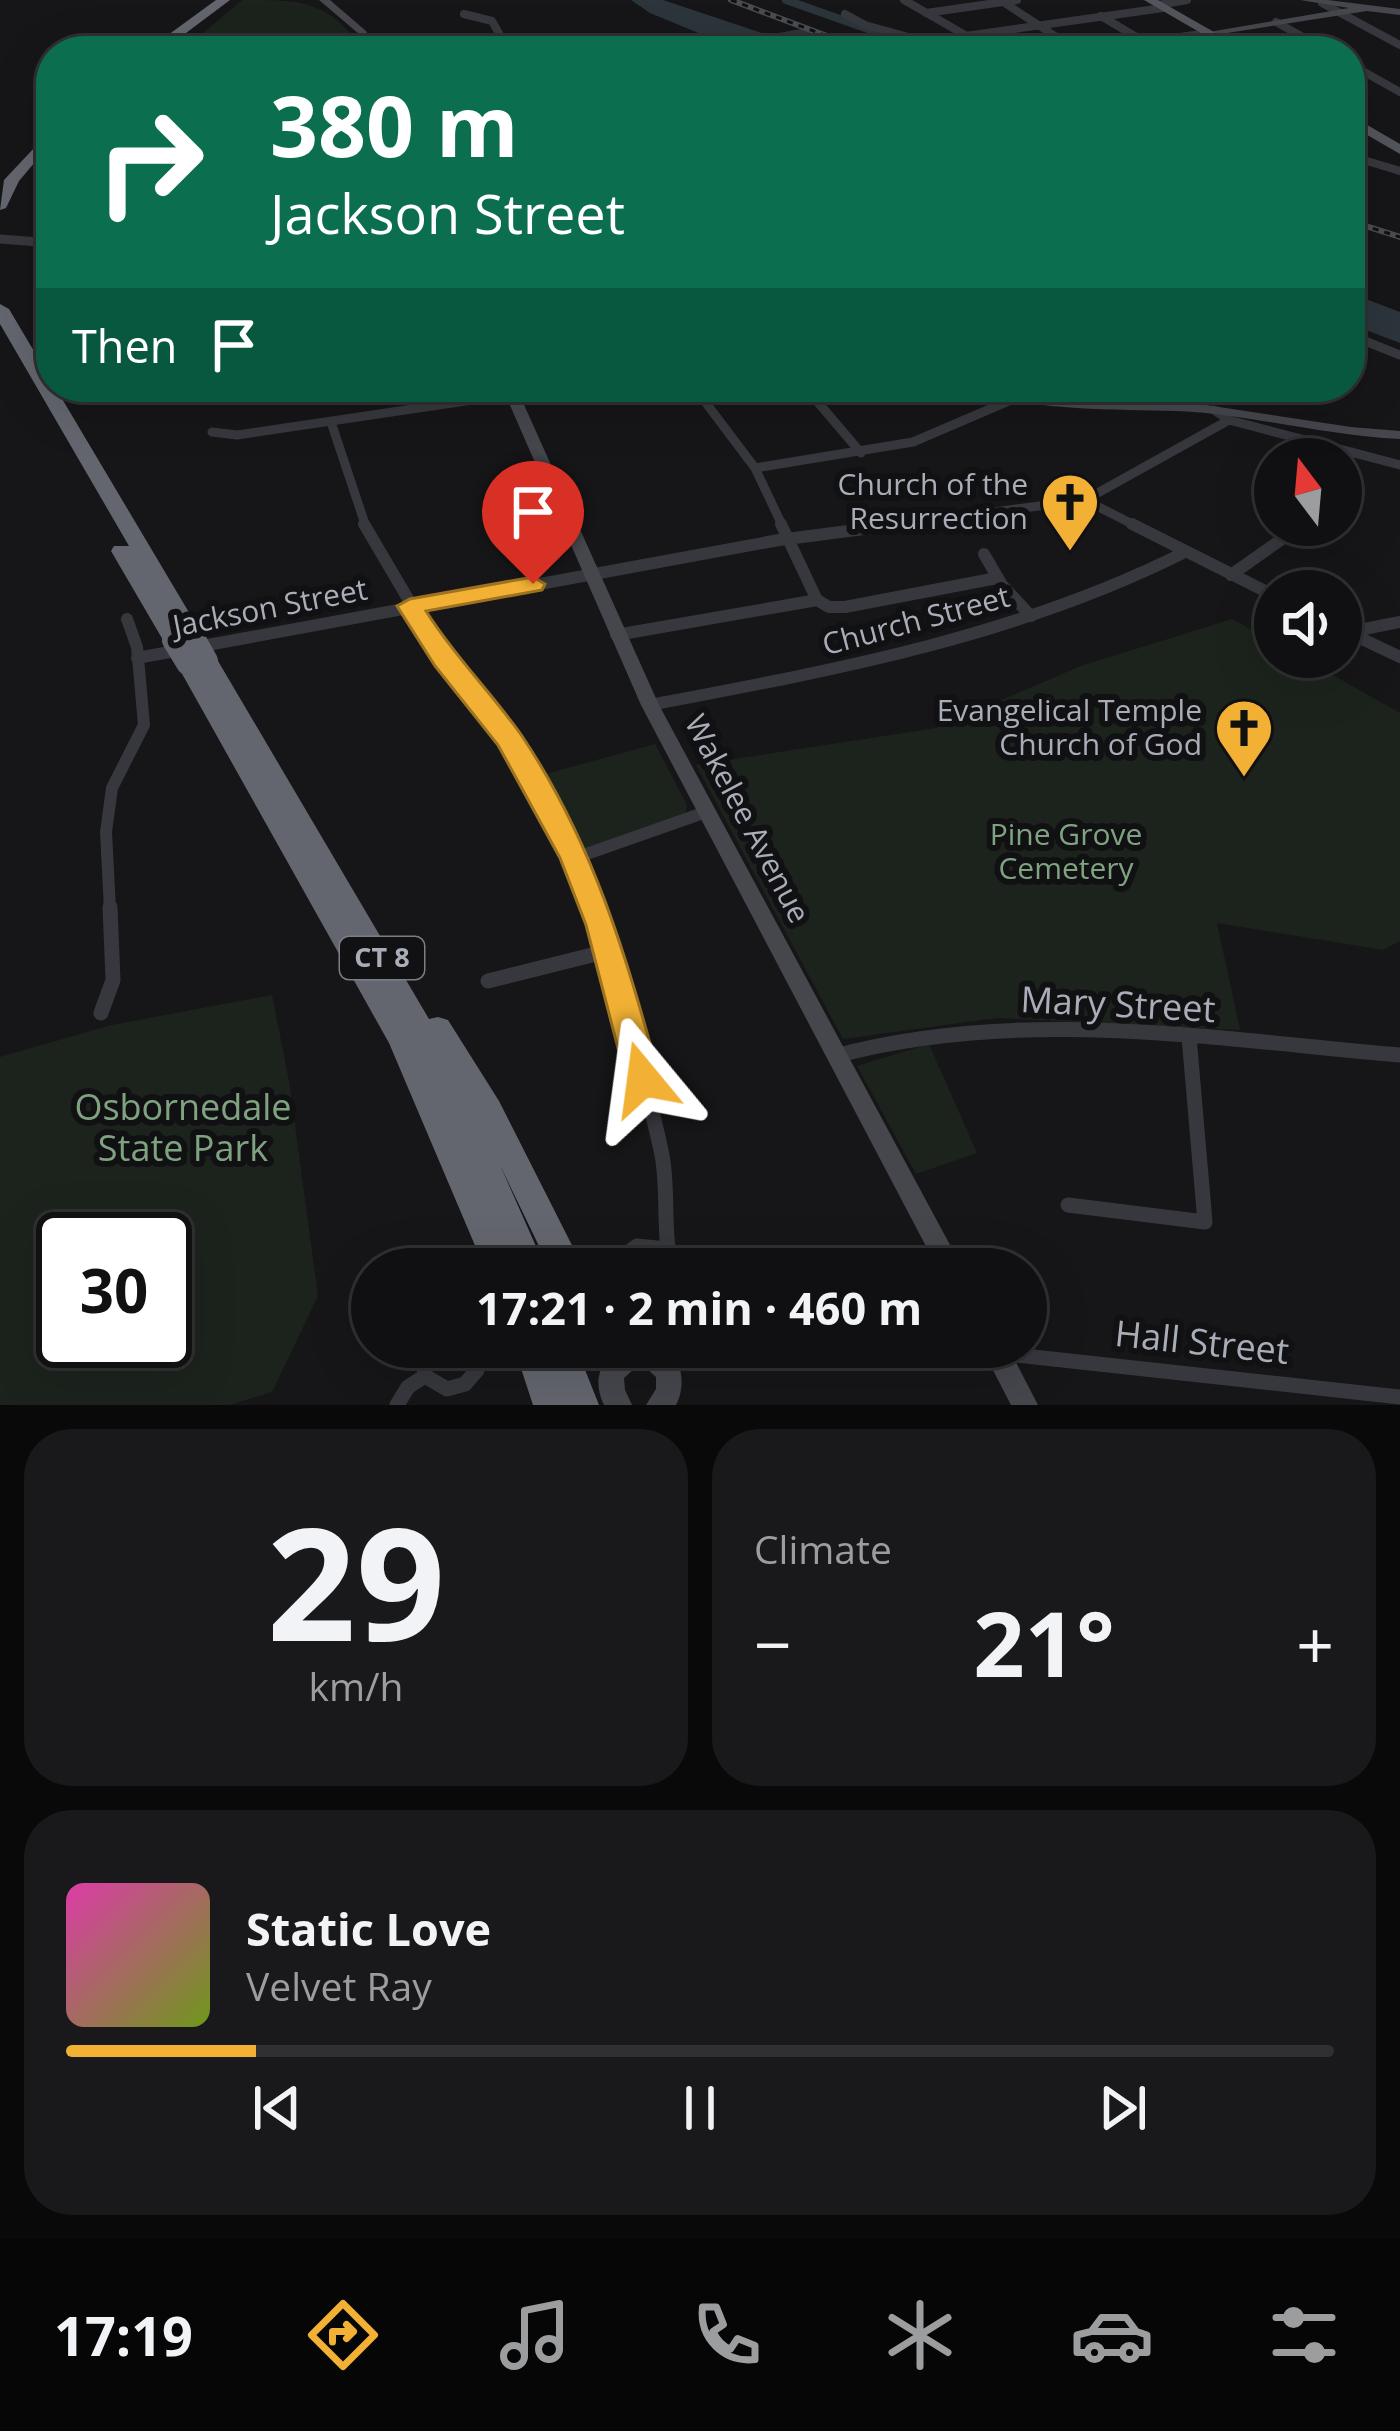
<!DOCTYPE html>
<html lang="en">
<head>
<meta charset="utf-8">
<style>
	:root { --surface:#101012; --page:#19191b; --text:#f1f3f6; --muted:#9c9d9f; --line:#303032; --accent:#f2b134 }
	body { margin:0; font-family:"Open Sans",sans-serif; background:var(--page); color:var(--text); height:100vh; display:flex; flex-direction:column; font-size:45px; white-space:nowrap }
	* { box-sizing:border-box; margin:0 }
	p { font-size:39px; color:var(--muted) }
	.icon { flex:none; width:66px; height:66px; fill:none; stroke:currentColor; stroke-width:2; stroke-linecap:round; stroke-linejoin:round }
	.map { position:relative; height:1405px; overflow:hidden }
	.side { display:flex; flex-direction:column; gap:24px; padding:24px; background:#09090a; flex:1 }
	.side>* { flex:none }
	.hud { position:absolute; left:36px; top:36px; width:1329px; height:366px; border-radius:48px; box-shadow:0 12px 48px #0002,0 0 0 3px var(--line); background:#0b6e4f; color:#fff; overflow:hidden }
	.needle { width:78px; rotate:344deg }
	.controls { position:absolute; left:1254px; top:438px; display:grid; gap:24px }
	.controls a { display:grid; place-items:center; width:108px; height:108px; border-radius:50%; background:var(--surface); box-shadow:0 12px 48px #0002,0 0 0 3px var(--line); font-size:60px }
	.speed { position:absolute; left:36px; top:1212px; display:flex; gap:24px; font-size:60px; font-weight:700; text-align:center }
	.speed>* { display:grid; place-content:center; width:156px; height:156px; border-radius:50%; background:var(--surface); box-shadow:0 12px 48px #0002,0 0 0 3px var(--line); line-height:1 }
	.speed .limit { border:6px solid #111; border-radius:18px; background:#fff; color:#111 }
	.pin { position:absolute; display:grid; place-items:center; width:102px; height:102px; color:#fff; margin:-123px -51px; border-radius:50% 50% 50% 0; rotate:-45deg; box-shadow:0 0 12px #0007 }
	.pin .icon { rotate:45deg }
	.me { position:absolute; width:132px; margin:-66px; rotate:344deg; stroke-linejoin:round; filter:drop-shadow(0 0 9px #0008) }
	.turn { display:flex; align-items:center; gap:42px; height:252px; padding:0 36px; font-size:54px }
	.turn .icon { width:156px; height:156px; stroke-width:2.5 }
	.turn b { display:block; font-size:84px; line-height:102px }
	.then { display:flex; align-items:center; height:114px; padding:0 36px; background:#0003; gap:24px; font-size:45px }
	.big { font-size:90px; font-weight:700; line-height:1.1 }
	.side .tile { flex:1; display:flex; flex-direction:column; justify-content:center; gap:18px; min-width:0; padding:0 42px; border-radius:48px; background:var(--page) }
	.side .dial { align-items:center; gap:0 }
	.dial b { font-size:156px; line-height:1 }
	.song { display:flex; align-items:center; gap:36px }
	.cover { width:144px; height:144px; border-radius:18px; background:linear-gradient(135deg,hsl(320 70% 55%),hsl(80 70% 35%)) }
	.played { height:12px; border-radius:6px; background:linear-gradient(90deg,var(--accent) 15%,var(--line) 15%) }
	.keys { display:flex; justify-content:space-around; direction:ltr }
	.heat { display:flex; justify-content:space-between; align-items:center; font-size:66px; direction:ltr }
	.side .tiles { flex:1; display:grid; gap:24px; grid-template-columns:1fr 1fr }
	.tile:last-child { grid-column:span 2 }
	.trip { position:absolute; left:351px; top:1248px; width:696px; height:120px; border-radius:60px; background:var(--surface); box-shadow:0 12px 48px #0002,0 0 0 3px var(--line); font-weight:700; line-height:120px; text-align:center }
	.tabs { display:flex; height:192px; justify-content:space-around; align-items:center; background:#060607; color:var(--muted) }
	.tabs .icon { width:84px; height:84px }
	.tabs .active { color:var(--accent) }
	.tabs b { font-size:54px; color:var(--text) }
	.map>svg:first-child { display:block }
</style>
</head>
<body>
<div class="map">
<svg width="1400" height="1405" viewBox="0 0 1400 1405">
	<rect width="100%" height="100%" fill="#161618"/>
	<!-- green -->
	<path fill="#1c231d" fill-rule="evenodd" d="M 242,0 C 302,0 329,0 364,51 L 182,51 Z
		M 1232,619 L 1275,642 L 1275,657 L 1301,657 L 1400,713 L 1400,941 L 1383,950 L 1217,923 L 1240,1030 L 996,1018 L 843,1039 L 696,765 L 936,728 L 1081,666 Z
		M 655,744 L 687,805 L 686,813 L 582,849 L 542,775 Z
		M 272,995 L 289,1081 L 318,1296 L 272,1392 L 229,1405 L 0,1405 L 0,1057 L 112,1025 ZM 63,1239 L 165,1239 L 165,1341 L 63,1341 Z
		M 929,1044 L 977,1153 L 916,1174 L 857,1066 Z"/>
	<!-- water -->
	<path fill="#2c353c" d="M 631,0 L 663,0 L 768,35 L 806,28 L 822,34 L 807,41 L 802,51 L 742,51 L 650,13 Z
		M 1350,293 L 1400,312 L 1400,343 L 1350,324 Z"/>
	<g fill="none" stroke-linecap="round" stroke-linejoin="round">
		<!-- canal -->
		<path stroke="#2c353c" stroke-width="8" d="M 786,0 L 930,51"/>
		<!-- street-far3 -->
		<path stroke="#37383d" stroke-width="8" d="M 904,0 L 965,35
			M 1000,0 L 1078,51
			M 1322,3 L 1400,45
			M 1158,5 L 1187,0
			M 926,13 L 1017,0
			M 464,14 L 492,21 L 509,51
			M 845,14 L 865,25 L 959,51
			M 1101,16 L 1160,51
			M 1276,22 L 1328,51
			M 923,42 L 1163,8
			M 472,49 L 506,46
			M 1082,51 L 1208,33
			M 1350,64 L 1400,92
			M 1350,156 L 1400,171"/>
		<!-- street-far2 -->
		<path stroke="#37383d" stroke-width="9" d="M 0,239 L 51,243
			M 1350,335 L 1400,355
			M 694,387 L 755,468 L 783,527
			M 805,387 L 861,453
			M 1229,420 L 1400,465
			M 331,422 L 366,527
			M 212,432 L 237,435 L 513,394
			M 755,468 L 913,442 L 1018,397
			M 1341,472 L 1352,452
			M 1085,500 L 1138,527
			M 879,527 L 1085,500 L 1229,420 L 1214,410"/>
		<!-- street-far1 -->
		<path stroke="#37383d" stroke-width="12" d="M 364,524 L 444,660 L 527,767 L 587,885 L 594,910
			M 781,524 L 817,600
			M 1132,524 L 1275,596
			M 984,554 L 1002,585 L 1031,616
			M 1231,575 L 1302,525
			M 817,600 L 829,607 L 845,607 L 997,578
			M 1341,629 L 1400,657
			M 1349,632 L 1400,622
			M 616,635 L 817,600
			M 137,658 L 779,540 L 902,524
			M 650,705 C 834,670 1016,637 1185,552
			M 575,858 L 706,812
			M 110,910 L 106,832 L 112,788 L 144,725 L 137,647 L 127,619"/>
		<!-- street -->
		<path stroke="#37383d" stroke-width="15" d="M 593,907 C 616,988 643,1068 661,1150 C 670,1188 661,1236 673,1269
			M 488,981 L 608,951
			M 101,1013 L 113,980 L 110,907
			M 835,1056 C 1021,1006 1212,1039 1400,1055
			M 1068,1205 L 1205,1222 L 1189,1037
			M 620,1269 L 626,1254 L 637,1246 L 666,1249
			M 431,1347 L 423,1360 L 425,1376 L 447,1389 L 465,1384 L 477,1370 L 475,1347
			M 998,1353 L 1400,1397
			M 397,1405 L 408,1387 L 425,1376"/>
		<!-- secondary -->
		<path fill="#45474d" fill-rule="evenodd" d="M 319,0 L 330,0 L 366,31 L 376,51 L 366,51 L 359,34 Z
			M 1300,0 L 1328,0 L 1400,9 L 1400,15 L 1367,11 L 1208,36 L 1203,33 L 1349,8 Z
			M 502,387 L 516,387 L 659,705 L 963,1269 L 938,1269 L 641,705 Z
			M 977,387 L 1000,387 L 1064,397 L 1206,405 L 1351,427 L 1400,431 L 1400,439 C 1334,436 1271,420 1206,413 C 1147,407 1025,416 977,387 Z
			M 629,1347 C 638,1347 650,1345 659,1347 C 684,1353 686,1387 676,1405 L 646,1405 L 656,1389 L 656,1377 L 646,1368 L 634,1369 L 624,1378 L 625,1390 L 632,1405 L 604,1405 C 591,1378 601,1357 629,1347 Z
			M 981,1347 L 1008,1347 L 1038,1405 L 1011,1405 Z"/>
		<!-- primary -->
		<path fill="#53555c" fill-rule="evenodd" d="M 1144,0 L 1158,0 L 1247,51 L 1232,51 Z
			M 1350,115 L 1400,144 L 1400,154 L 1350,125 Z"/>
		<!-- highway -->
		<path fill="#63666e" fill-rule="evenodd" d="M 216,0 L 230,0 L 162,51 L 146,51 Z
			M 51,130 L 51,143 L 19,181 L 6,208 L 0,210 L 4,180 Z
			M 0,304 L 9,309 L 51,380 L 51,387 L 55,387 L 203,636 L 200,641 L 185,641 L 174,647 L 163,640 L 111,551 L 114,546 L 129,546 L 0,324 Z
			M 206,654 L 218,661 L 429,1019 L 438,1017 L 448,1020 L 499,1101 L 584,1269 L 550,1269 L 500,1165 L 546,1269 L 485,1269 L 389,1043 L 176,663 L 180,658 Z
			M 514,1347 L 576,1347 L 599,1405 L 533,1405 Z
			M 597,1347 L 650,1347 L 653,1355 L 648,1366 L 636,1371 L 602,1358 Z"/>
		<!-- rail casing -->
		<g stroke="#4a4c52" stroke-width="6">
			<path id="rail" d="M 731,0 L 867,51
				M 1350,221 L 1400,237"/>
		</g>
		<!-- rail -->
		<use href="#rail" stroke="#111113" stroke-width="3" stroke-dasharray="6" stroke-linecap="butt"/>
		<!-- highway-bridge -->
		<path stroke="#63666e" stroke-width="24" d="M 192,636 L 206,661
			M 174,640 L 188,663"/>
	</g>
	<!-- route -->
	<path fill="#f2b134" stroke="#9d7322" stroke-width="3" d="M 533,577 L 545,584 L 542,590 L 426,611 C 454,656 492,693 522,736 C 594,844 626,956 660,1079 L 655,1089 L 643,1093 L 631,1089 L 626,1079 L 586,925 L 560,858 L 498,745 L 435,666 L 397,606 L 410,599 Z"/>
	<!-- icons -->
	<defs>
		<g id="church-pin" transform="scale(3)"><path d="M0 17L-7.5 6A9.5 9.5 0 1 1 7.5 6Z" fill="#f2b134" stroke="#111113"/><path d="M-1.2-6h2.4v3.5h3.3v2.4h-3.3V6h-2.4V-.1h-3.3v-2.4h3.3Z" fill="#111"/></g>
	</defs>
	<g fill-rule="evenodd">
		<use href="#church-pin" x="1070" y="502"/>
		<use href="#church-pin" x="1244" y="728"/>
	</g>
	<g text-anchor="middle" stroke-width="12" stroke-linejoin="round" paint-order="stroke">
		<!-- shield labels -->
		<rect fill="#111113" stroke="#7b7e86" stroke-width="3" x="340" y="937" width="84" height="42" rx="9"/>
		<g font-size="27" font-weight="bold" fill="#a8adb8">
			<text x="382" y="967">CT 8</text>
		</g>
		<!-- poi labels -->
		<g font-size="30" fill="#a8adb8" stroke="#111113" text-anchor="end">
			<text x="1028" y="495">Church of the<tspan x="1028" dy="34">Resurrection</tspan></text>
			<text x="1202" y="721">Evangelical Temple<tspan x="1202" dy="34">Church of God</tspan></text>
		</g>
		<!-- street labels -->
		<g font-size="30" fill="#a8adb8" stroke="#111113">
			<text transform="translate(270 608) rotate(-11)" y="10">Jackson Street</text>
			<text transform="translate(916 621) rotate(-15)" y="10">Church Street</text>
			<text transform="translate(747 819) rotate(62)" y="10">Wakelee Avenue</text>
		</g>
		<!-- park labels -->
		<g font-size="30" fill="#7fa381" stroke="#111113">
			<text x="1066" y="845">Pine Grove<tspan x="1066" dy="34">Cemetery</tspan></text>
		</g>
		<!-- near-street labels -->
		<g font-size="36" fill="#a8adb8" stroke="#111113">
			<text transform="translate(1118 1004) rotate(3)" y="13">Mary Street</text>
			<text transform="translate(1202 1342) rotate(6)" y="13">Hall Street</text>
		</g>
		<!-- near-park labels -->
		<g font-size="36" fill="#7fa381" stroke="#111113">
			<text x="183" y="1120">Osbornedale<tspan x="183" dy="41">State Park</tspan></text>
		</g>
	</g>
</svg>
<div class="controls">
<a><svg class="needle" viewBox="-14 -14 28 28"><path d="M0-13l5 13h-10z" fill="#e53935"/><path d="M0 13l5-13h-10z" fill="#9c9d9f"/></svg></a>
<a><svg class="icon" aria-label="sound" viewBox="0 0 24 24"><path d="M4 9h4l5-4v14l-5-4H4zM17 9q2 3 0 6"/></svg></a>
</div>
<div class="speed"><div class="limit">30</div></div>
<div class="pin" style="left:533px;top:584px;background:#d93025"><svg class="icon" aria-label="arrive" viewBox="0 0 24 24"><path d="M6 21V4h12l-3 4 3 4H6"/></svg></div>
<svg class="me" style="left:643px;top:1079px" viewBox="-20 -20 40 40"><path d="M0-17L14 15 0 8-14 15z" fill="#f2b134" stroke="#fff" stroke-width="4"/></svg>
<div class="trip">17:21 · 2 min · 460 m</div>
<div class="hud">
<div class="turn"><svg class="icon" aria-label="right" viewBox="0 0 24 24"><path d="M7 20v-9h11M14 6l5 5-5 5"/></svg><div><b>380 m</b>Jackson Street</div></div>
<div class="then">Then<svg class="icon" aria-label="arrive" viewBox="0 0 24 24"><path d="M6 21V4h12l-3 4 3 4H6"/></svg></div>
</div>
</div>
<section class="side">
<div class="tiles">
<div class="tile dial"><b>29</b><p>km/h</p></div>
<div class="tile"><p>Climate</p>
<div class="heat"><a>−</a><b class="big">21°</b><a>+</a></div>
</div>
<div class="tile">
<div class="song"><i class="cover"></i><div><b>Static Love</b><p>Velvet Ray</p></div></div>
<div class="played"></div>
<div class="keys"><svg class="icon" aria-label="previous" viewBox="0 0 24 24"><path d="M18 5L8 12l10 7zM5 5v14"/></svg><svg class="icon" aria-label="pause" viewBox="0 0 24 24"><path d="M8 5v14M16 5v14"/></svg><svg class="icon" aria-label="next" viewBox="0 0 24 24"><path d="M6 5l10 7-10 7zM19 5v14"/></svg></div>
</div>
</div>
</section>
<nav class="tabs">
<b>17:19</b>
<svg class="icon active" aria-label="directions" viewBox="0 0 24 24"><path d="M12 3l9 9-9 9-9-9zM9 14v-3h6M13 9l2 2-2 2"/></svg>
<svg class="icon" aria-label="music" viewBox="0 0 24 24"><path d="M9 18V5l10-2v13"/><circle cx="6" cy="18" r="3"/><circle cx="16" cy="16" r="3"/></svg>
<svg class="icon" aria-label="phone" viewBox="0 0 24 24"><path d="M5 4h4l2 5-3 2q2 4 5 5l2-3 5 2v4C11 20 4 13 5 4z"/></svg>
<svg class="icon" aria-label="climate" viewBox="0 0 24 24"><path d="M12 3v18M4 7l16 10M4 17L20 7"/></svg>
<svg class="icon" aria-label="car" viewBox="0 0 24 24"><path d="M5 17H2v-5l4-1 3-4h7l3 4 3 1v5h-3M9 17h6M6 11h13"/><circle cx="7" cy="17" r="2"/><circle cx="17" cy="17" r="2"/></svg>
<svg class="icon" aria-label="filters" viewBox="0 0 24 24"><path d="M4 7h16M4 17h16"/><circle cx="9" cy="7" r="2"/><circle cx="15" cy="17" r="2"/></svg>
</nav>
</body>
</html>
